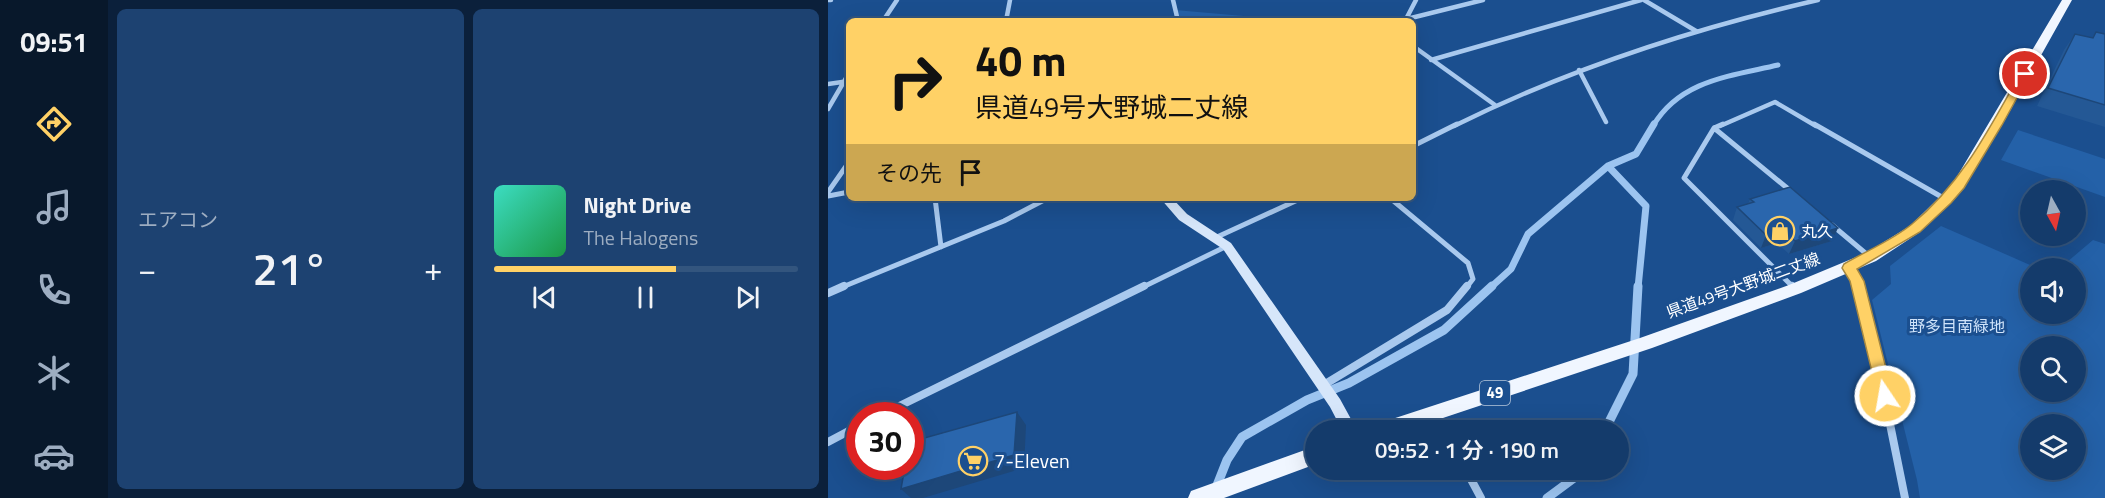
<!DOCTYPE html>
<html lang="ja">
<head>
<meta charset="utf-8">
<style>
	:root { --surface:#143b6b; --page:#1d4271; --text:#f1f3f6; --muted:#9dadc1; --line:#33557e; --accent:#ffd166 }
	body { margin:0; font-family:"Titillium Web","Noto Sans JP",sans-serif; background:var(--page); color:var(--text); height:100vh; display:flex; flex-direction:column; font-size:22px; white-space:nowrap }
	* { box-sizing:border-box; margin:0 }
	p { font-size:20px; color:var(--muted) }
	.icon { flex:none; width:33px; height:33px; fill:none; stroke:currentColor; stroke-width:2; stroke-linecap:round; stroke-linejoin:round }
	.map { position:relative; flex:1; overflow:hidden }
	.sheet { display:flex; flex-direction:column; gap:9px; padding:9px; background:#0b203b; width:720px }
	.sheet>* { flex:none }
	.top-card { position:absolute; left:18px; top:18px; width:570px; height:183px; border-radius:9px; box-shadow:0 6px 24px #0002,0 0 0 2px var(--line); background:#ffd166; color:#111; overflow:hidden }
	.needle { width:39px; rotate:172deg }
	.fabs { position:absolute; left:1192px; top:180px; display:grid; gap:12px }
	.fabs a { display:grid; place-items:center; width:66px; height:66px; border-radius:50%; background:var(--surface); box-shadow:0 6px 24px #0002,0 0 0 2px var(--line); font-size:30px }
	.speed { position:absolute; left:18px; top:402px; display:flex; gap:12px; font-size:30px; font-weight:700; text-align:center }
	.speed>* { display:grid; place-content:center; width:78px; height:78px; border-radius:50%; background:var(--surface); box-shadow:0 6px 24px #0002,0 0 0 2px var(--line); line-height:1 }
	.speed .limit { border:9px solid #d22; background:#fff; color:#111 }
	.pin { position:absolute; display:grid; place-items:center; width:51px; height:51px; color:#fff; margin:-26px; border:3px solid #fff; border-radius:50%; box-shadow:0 2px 6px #0007 }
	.me { position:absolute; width:66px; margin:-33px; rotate:348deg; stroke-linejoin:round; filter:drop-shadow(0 0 4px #0008) }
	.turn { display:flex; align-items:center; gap:21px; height:126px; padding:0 30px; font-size:27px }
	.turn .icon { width:78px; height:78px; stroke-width:2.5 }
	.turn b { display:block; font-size:42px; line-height:51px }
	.then { display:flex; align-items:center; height:57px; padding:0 30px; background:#0003; gap:12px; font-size:22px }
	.big { font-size:45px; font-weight:600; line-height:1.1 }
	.sheet .tile { flex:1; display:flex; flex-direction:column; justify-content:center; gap:9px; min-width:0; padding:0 21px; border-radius:9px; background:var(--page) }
	.song { display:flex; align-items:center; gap:18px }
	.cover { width:72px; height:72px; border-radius:9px; background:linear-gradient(135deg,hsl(170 70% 55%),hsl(140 70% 35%)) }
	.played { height:6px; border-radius:3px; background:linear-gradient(90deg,var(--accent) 60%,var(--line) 60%) }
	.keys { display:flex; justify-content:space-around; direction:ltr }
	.heat { display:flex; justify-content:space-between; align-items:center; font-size:33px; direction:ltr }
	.sheet .tiles { flex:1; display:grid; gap:9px; grid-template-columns:repeat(2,1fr) }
	.trip { position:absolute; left:477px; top:420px; width:324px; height:60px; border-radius:30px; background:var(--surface); box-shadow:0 6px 24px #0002,0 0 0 2px var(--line); font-weight:600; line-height:60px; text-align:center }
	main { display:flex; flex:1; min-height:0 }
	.menu { display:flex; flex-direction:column; width:108px; justify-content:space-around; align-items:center; background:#08182b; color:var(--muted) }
	.menu .icon { width:42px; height:42px }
	.menu .on { color:var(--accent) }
	.menu b { font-size:27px; color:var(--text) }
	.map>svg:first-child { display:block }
</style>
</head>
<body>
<main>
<nav class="menu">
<b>09:51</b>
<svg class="icon on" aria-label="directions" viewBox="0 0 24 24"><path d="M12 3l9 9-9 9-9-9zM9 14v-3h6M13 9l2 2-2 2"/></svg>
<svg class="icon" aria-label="music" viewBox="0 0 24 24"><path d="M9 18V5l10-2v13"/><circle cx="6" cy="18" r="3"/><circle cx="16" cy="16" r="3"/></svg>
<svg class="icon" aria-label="phone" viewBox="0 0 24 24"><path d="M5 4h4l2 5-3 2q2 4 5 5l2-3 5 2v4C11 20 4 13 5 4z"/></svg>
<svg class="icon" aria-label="climate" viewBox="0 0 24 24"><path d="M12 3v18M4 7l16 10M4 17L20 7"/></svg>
<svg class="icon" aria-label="car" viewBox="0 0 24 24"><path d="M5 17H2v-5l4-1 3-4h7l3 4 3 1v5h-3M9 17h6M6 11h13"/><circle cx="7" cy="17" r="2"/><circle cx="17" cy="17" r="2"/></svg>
</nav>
<section class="sheet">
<div class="tiles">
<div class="tile"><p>エアコン</p>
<div class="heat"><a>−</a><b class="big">21°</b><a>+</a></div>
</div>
<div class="tile">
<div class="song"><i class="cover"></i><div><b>Night Drive</b><p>The Halogens</p></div></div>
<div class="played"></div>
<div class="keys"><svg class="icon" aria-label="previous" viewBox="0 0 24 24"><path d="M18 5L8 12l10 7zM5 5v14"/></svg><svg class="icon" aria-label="pause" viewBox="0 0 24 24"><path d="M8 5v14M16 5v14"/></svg><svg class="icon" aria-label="next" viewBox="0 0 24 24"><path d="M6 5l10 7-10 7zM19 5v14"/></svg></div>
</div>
</div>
</section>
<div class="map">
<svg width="1277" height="498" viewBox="0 0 1277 498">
	<rect width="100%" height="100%" fill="#1b4f8f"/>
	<!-- green -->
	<path fill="#2461a8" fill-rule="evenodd" d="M 347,10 L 450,19 L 451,21 L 350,21 Z
		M 1190,130 L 1277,159 L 1277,197 L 1173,160 Z
		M 1113,226 L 1209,268 L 1203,268 L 1203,314 L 1248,314 L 1248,268 L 1232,268 L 1265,240 L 1277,244 L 1277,498 L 1092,498 L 1089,480 L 1044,300 L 1063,284 L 1062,266 ZM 1203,346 L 1248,346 L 1248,392 L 1203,392 ZM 1203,424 L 1248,424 L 1248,470 L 1203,470 Z"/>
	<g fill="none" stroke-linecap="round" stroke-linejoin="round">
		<!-- stream-far2 -->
		<path stroke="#9cc4f0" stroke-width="5" d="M 825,126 C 852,80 903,76 950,65"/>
		<!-- stream-far1 -->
		<path stroke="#9cc4f0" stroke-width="7" d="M 780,166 L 818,206 L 810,288
			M 662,288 L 683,269 L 700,234 L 780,166 L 808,154 L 826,124"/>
		<!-- stream -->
		<path stroke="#9cc4f0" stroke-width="9" d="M 777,430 L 805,374 L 810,286
			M 384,498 L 399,460 L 414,437 L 479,400 L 521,383 L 616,330 L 664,286
			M 719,498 L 757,470"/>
		<!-- street-far2 -->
		<path stroke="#a9c9ee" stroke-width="4.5" d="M 0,0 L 3,0
			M 345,0 L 350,21
			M 816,0 L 868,31
			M 579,19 L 655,0
			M 55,21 L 69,0
			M 178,21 L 182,0
			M 577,21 L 588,0
			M 585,46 L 667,105
			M 603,60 L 813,0
			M 751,70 L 778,122
			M 0,84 L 21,81
			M 0,109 L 21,73
			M 626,126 C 743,68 863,29 990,0
			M 892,126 L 947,102 L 988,126"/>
		<!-- street-far1 -->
		<path stroke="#a9c9ee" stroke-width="5" d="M 895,124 L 886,128 L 856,178 L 966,288
			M 986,124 L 1119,200
			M 886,128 L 964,192
			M 585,146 L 629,124
			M 0,192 L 21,162
			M 0,196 L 21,192
			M 107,198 L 113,247
			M 562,198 L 640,263 L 645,279 L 638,288
			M 1004,225 L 1042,257
			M 389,237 L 474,198
			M 1021,268 L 1031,288
			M 12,288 L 176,221 L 220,198
			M 313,288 L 399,246"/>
		<!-- street -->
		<path stroke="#a9c9ee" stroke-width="8" d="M 964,286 L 967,289
			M 1030,286 L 1048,355 L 1077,498
			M 0,293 L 16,286
			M 494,386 L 619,310 L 639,286
			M 607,413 L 619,430
			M 51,416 L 316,286
			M 0,442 L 32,425
			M 638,470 L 653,498"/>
		<!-- secondary -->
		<path fill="#d6e6fa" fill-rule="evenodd" d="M 332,198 L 344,198 L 359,214 L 403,243 L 512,399 L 529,430 L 514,430 L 502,407 L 395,249 L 351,220 Z"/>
		<!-- primary -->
		<path fill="#f0f6ff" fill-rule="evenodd" d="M 1234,0 L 1244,0 L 1174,125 L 1136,188 L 1092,232 L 1048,261 L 973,293 L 824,348 L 579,430 L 547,430 L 549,424 L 812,338 L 961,285 L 1038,253 L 1082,226 L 1124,185 Z
			M 488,446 L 488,464 L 396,498 L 360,498 L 363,491 Z"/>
	</g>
	<!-- wall -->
	<path fill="#245895" d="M 1268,32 L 1277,34 L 1277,127 L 1209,106 L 1236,50 L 1247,34 L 1264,38 Z
		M 922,199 L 1004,241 L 961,254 L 949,243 L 933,248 L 905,220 L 909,207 L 920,204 Z"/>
	<!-- shaded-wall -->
	<path fill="#1d4779" d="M 1010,228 L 1004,241 L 961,254 L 967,241 Z
		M 955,230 L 949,243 L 933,248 L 938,235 Z
		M 189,412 L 198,425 L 196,468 L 95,498 L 83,498 L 73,489 Z"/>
	<!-- building -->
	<path fill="#2a66ad" stroke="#1d4779" stroke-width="1.5" d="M 1268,32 L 1277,34 L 1277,105 L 1220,88 L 1247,34 L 1265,38 Z
		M 962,187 L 1010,228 L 967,241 L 955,230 L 938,235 L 909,207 L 926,202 L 922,199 Z
		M 189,412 L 186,455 L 73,489 L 77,466 L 82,466 L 82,442 Z"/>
	<!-- route -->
	<path fill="#ffd166" stroke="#a68842" stroke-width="1.5" d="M 1197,71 L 1202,74 L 1174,125 L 1136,188 L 1123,203 L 1092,232 L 1029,269 L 1036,281 L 1065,396 L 1063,401 L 1057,403 L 1051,401 L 1022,281 L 1014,268 L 1016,264 C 1038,251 1065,240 1084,224 C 1134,183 1161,129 1192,74 Z"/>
	<!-- icons -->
	<defs>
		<g id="shop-ring" transform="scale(1.5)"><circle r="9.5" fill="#1b4f8f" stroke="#ffd166" stroke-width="1.5"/><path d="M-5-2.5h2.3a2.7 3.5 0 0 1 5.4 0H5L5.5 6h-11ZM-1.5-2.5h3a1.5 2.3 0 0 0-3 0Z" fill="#ffd166"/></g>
		<g id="supermarket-ring" transform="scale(1.5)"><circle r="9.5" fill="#1b4f8f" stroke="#ffd166" stroke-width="1.5"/><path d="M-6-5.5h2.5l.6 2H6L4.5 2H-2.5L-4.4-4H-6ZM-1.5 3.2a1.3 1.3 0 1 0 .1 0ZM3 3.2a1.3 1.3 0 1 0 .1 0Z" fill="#ffd166"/></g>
	</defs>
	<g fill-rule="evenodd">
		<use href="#shop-ring" x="952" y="231"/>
		<use href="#supermarket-ring" x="145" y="461"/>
	</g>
	<g text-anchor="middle" stroke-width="6" stroke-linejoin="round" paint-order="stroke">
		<!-- shield labels -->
		<rect fill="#1b4f8f" stroke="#bbcadd" stroke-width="1.5" x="652" y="381" width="30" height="24" rx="4.5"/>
		<g font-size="15" font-weight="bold" fill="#fff">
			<text x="667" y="398">49</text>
		</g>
		<!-- poi labels -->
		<g font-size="16" fill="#fff" stroke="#1b4f8f" text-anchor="start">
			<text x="973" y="237">丸久</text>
		</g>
		<!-- street labels -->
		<g font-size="16" fill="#fff" stroke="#1b4f8f">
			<text transform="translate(915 285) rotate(-20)" y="6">県道49号大野城二丈線</text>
		</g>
		<!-- park labels -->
		<g font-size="16" fill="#cfe3fa" stroke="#1b4f8f">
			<text x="1129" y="332">野多目南緑地</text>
		</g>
		<!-- near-poi labels -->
		<g font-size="20" fill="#fff" stroke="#1b4f8f" text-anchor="start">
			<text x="166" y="468">7-Eleven</text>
		</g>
	</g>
</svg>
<div class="fabs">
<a><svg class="needle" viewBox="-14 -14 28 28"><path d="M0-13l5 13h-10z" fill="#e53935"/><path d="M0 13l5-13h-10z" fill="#9dadc1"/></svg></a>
<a><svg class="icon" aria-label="sound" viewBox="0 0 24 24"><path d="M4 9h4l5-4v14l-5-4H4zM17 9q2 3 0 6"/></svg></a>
<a><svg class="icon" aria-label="search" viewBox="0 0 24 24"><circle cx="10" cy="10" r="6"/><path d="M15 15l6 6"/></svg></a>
<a><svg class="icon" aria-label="layers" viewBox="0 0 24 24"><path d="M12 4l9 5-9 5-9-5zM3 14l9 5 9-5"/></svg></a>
</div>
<div class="speed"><div class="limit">30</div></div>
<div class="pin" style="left:1197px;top:74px;background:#d93025"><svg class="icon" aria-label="arrive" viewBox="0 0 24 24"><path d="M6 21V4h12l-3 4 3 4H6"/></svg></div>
<svg class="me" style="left:1057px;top:396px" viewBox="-20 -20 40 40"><circle r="17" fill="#ffd166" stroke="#fff" stroke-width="3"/><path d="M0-11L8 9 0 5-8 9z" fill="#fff"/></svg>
<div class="trip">09:52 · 1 分 · 190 m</div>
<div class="top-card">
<div class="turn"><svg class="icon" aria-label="right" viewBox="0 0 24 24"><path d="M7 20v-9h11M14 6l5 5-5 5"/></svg><div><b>40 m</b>県道49号大野城二丈線</div></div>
<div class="then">その先<svg class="icon" aria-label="arrive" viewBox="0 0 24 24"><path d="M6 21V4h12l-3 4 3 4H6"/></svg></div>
</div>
</div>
</main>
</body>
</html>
